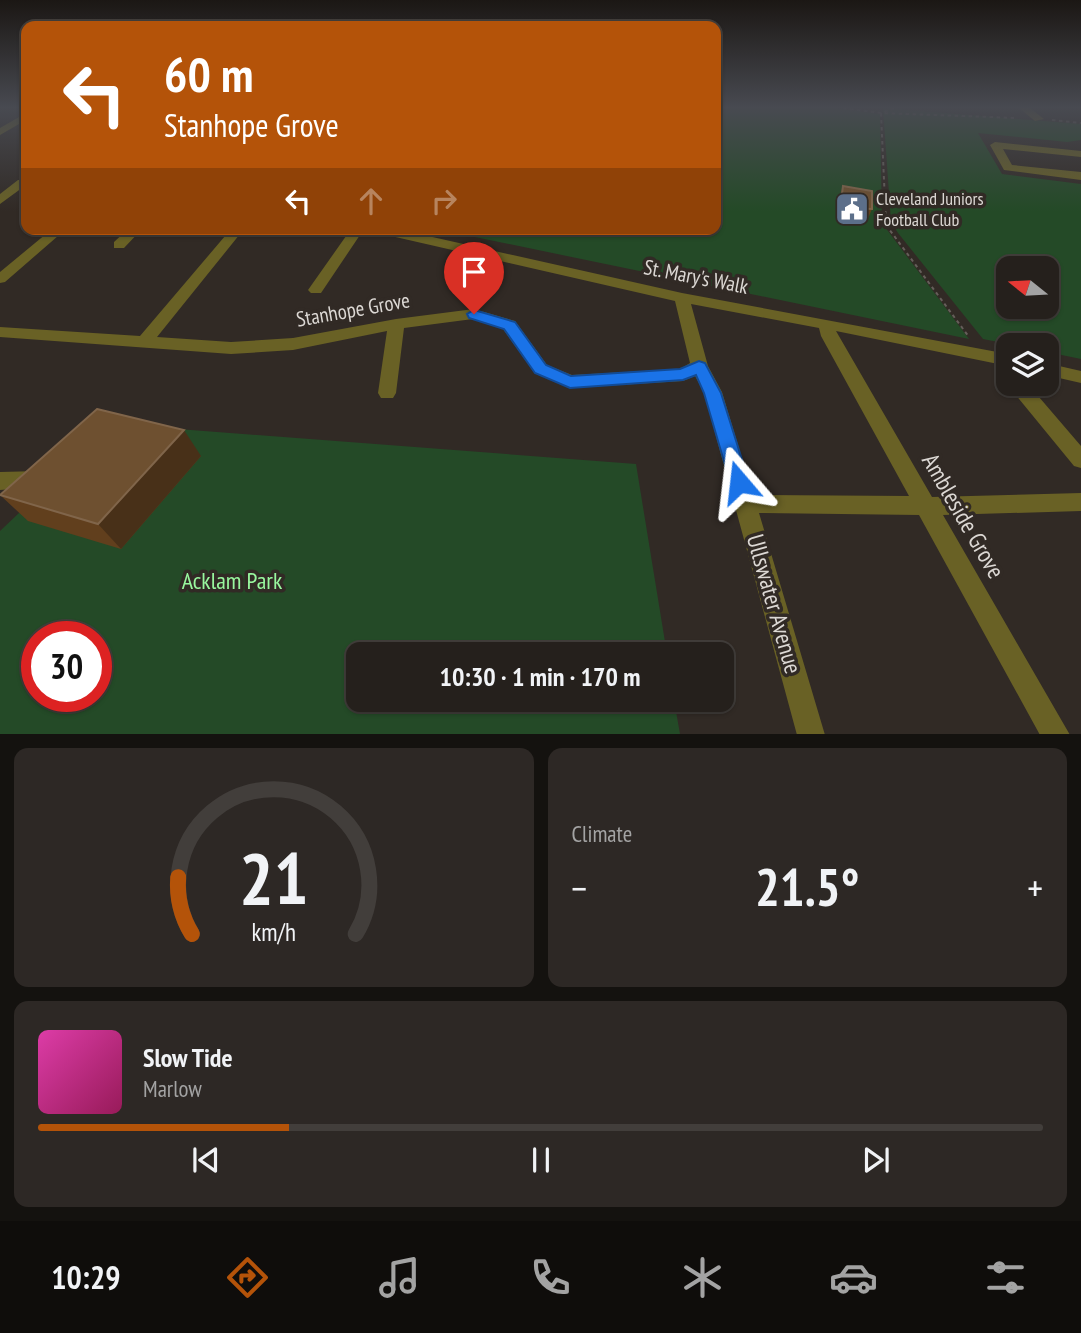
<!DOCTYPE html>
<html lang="en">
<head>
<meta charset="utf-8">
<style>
	:root { --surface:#25201c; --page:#2d2825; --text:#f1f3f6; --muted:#a3a3a3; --line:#423e3b; --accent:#b45309 }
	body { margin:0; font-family:"PT Sans Narrow",sans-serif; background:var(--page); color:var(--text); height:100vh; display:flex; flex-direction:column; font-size:26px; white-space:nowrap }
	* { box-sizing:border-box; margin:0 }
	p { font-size:23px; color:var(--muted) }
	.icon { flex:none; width:38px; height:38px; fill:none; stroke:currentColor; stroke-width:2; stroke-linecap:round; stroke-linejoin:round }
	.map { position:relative; height:734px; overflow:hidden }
	.sheet { display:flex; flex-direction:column; gap:14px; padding:14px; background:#14120f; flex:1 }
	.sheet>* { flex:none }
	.guide { position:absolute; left:21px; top:21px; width:700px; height:214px; border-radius:14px; box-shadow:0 2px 5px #0004,0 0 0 2px var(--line); background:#b45309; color:#fff; overflow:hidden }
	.needle { width:46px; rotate:288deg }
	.fabs { position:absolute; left:996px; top:256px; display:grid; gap:14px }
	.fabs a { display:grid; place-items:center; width:63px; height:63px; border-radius:14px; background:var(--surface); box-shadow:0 2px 5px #0004,0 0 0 2px var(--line); font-size:35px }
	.speed { position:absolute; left:21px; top:621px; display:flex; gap:14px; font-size:35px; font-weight:700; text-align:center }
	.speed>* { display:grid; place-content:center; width:91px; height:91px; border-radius:50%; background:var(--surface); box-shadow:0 2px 5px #0004,0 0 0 2px var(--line); line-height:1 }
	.speed .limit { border:10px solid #d22; background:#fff; color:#111 }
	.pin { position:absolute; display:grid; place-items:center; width:60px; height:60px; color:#fff; margin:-72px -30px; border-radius:50% 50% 50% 0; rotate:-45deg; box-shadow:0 0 7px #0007 }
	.pin .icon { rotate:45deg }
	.me { position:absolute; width:77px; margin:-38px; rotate:343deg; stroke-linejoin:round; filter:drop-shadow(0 0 5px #0008) }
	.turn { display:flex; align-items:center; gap:24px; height:147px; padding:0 28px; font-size:32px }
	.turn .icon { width:91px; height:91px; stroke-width:2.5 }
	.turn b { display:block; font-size:49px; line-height:60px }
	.lanes { display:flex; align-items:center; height:66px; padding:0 28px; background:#0003; justify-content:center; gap:35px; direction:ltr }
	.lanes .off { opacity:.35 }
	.big { font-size:52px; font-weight:700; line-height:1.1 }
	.sheet .tile { flex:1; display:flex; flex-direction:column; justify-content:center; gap:10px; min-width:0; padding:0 24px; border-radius:14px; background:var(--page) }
	.sheet .dial { align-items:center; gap:0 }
	.dial svg { height:182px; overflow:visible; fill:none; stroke:var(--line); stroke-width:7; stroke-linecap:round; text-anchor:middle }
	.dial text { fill:var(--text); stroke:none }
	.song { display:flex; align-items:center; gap:21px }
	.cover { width:84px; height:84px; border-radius:10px; background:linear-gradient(135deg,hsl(320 70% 55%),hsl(330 70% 35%)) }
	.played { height:7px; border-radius:4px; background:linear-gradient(90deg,var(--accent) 25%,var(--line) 25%) }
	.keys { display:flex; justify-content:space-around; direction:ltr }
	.heat { display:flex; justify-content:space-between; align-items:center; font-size:38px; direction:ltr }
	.sheet .tiles { flex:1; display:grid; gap:14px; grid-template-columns:1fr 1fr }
	.tile:last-child { grid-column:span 2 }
	.trip { position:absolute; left:346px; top:642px; width:388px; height:70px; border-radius:14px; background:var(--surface); box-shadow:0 2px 5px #0004,0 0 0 2px var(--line); font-weight:700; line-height:70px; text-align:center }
	.tabs { display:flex; height:112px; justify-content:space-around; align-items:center; background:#0f0d0b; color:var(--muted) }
	.tabs .icon { width:49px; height:49px }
	.tabs .active { color:var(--accent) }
	.tabs b { font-size:32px; color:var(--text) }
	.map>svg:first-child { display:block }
</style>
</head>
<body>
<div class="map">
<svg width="1081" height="735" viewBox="0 0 1081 735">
	<rect width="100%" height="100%" fill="#312a25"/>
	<!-- green -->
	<path fill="#244a27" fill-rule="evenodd" d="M 716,108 L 835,108 L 880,114 L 882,223 L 969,339 L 436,229 L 716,229 Z
		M 883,108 L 1081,124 L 1081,140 L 1067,142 L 978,133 L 1002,174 L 1081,184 L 1081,359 L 1047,352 L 1046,345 L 1013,345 L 983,339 L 898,233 L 891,222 ZM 1008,268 L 1046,268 L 1046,306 L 1008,306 Z
		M 113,424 L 636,464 L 667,654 L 359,654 L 359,700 L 674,700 L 680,734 L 0,735 L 0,531 ZM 37,637 L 96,637 L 96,696 L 37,696 Z"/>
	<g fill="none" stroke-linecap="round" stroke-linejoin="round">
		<!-- path -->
		<path stroke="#655f5a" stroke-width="2" stroke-dasharray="3.5 3.5" stroke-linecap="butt" d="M 843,108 L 881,113 L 1017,118
			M 894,108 L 881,113 L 886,225 L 969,337
			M 1052,120 L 1081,123"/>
		<!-- minor -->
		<path fill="#696125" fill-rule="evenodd" d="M 1019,108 L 1030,108 L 1044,119 L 1035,121 Z
			M 26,113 L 26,120 L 0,135 L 0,128 Z
			M 995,142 L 1081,151 L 1081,157 L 1003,149 L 1012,165 L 1081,172 L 1081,180 L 1004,170 L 990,145 Z
			M 18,180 L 26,180 L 26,185 L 0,204 L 0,194 Z
			M 52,229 L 66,229 L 5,282 L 0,283 L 0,272 Z
			M 128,229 L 142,229 L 124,248 L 114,248 L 114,242 Z
			M 231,229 L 244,229 L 157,337 L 231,342 L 293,338 L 396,319 L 474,309 L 515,321 L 547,365 L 572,375 L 680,369 L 690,363 L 675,301 L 378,233 L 372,229 L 397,229 L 682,293 L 1008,354 L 1008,366 L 836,331 L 932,497 L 1081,493 L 1081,511 L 943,515 L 1070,735 L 1040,735 L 919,515 L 759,513 L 825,735 L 797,735 L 704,392 L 695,376 L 683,381 L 570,388 L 535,373 L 503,329 L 473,319 L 404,328 L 396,393 L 393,398 L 381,398 L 378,393 L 387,331 L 293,350 L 231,354 L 0,337 L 0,327 L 140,336 ZM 691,304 L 819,328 L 821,336 L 909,496 L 753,495 L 722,392 L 708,366 Z
			M 351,229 L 364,229 L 321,293 L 311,293 L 308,290 Z
			M 1046,363 L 1081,371 L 1081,383 L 1046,375 Z
			M 1008,381 L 1027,383 L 1081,446 L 1081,468 L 1074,466 L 1010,388 Z
			M 40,471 L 47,474 L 50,480 L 47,486 L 0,490 L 0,472 Z"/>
	</g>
	<!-- wall -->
	<path fill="#613f1d" d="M 843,186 L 872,209 L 867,221 L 841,221 L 837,214 L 839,198 Z
		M 201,456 L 121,549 L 28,521 L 0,495 Z"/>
	<!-- shaded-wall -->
	<path fill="#483018" d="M 184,430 L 201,456 L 121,549 L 98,524 Z"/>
	<!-- building -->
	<path fill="#6e5030" stroke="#80654a" stroke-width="2" d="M 843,186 L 872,191 L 872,209 L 846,208 L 841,202 Z
		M 97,409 L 184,430 L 98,524 L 0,495 Z"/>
	<!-- sky -->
	<linearGradient id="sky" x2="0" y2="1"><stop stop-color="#1b1714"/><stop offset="0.51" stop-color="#484a51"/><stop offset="1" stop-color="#484a51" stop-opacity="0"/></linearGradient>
	<rect width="1081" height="211" fill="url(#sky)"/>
	<!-- route -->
	<path fill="#1a73e8" stroke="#114b97" stroke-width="2" d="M 474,310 L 515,322 L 546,365 L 571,376 L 680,369 L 699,361 L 705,363 L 721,393 L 749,482 L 746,488 L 739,490 L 733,488 L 730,482 L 704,393 L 696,375 L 683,380 L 570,388 L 535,373 L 504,329 L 469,318 L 467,314 Z"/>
	<!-- icons -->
	<defs>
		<g id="civic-square" transform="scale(1.75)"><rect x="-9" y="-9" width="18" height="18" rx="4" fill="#5c6f8a" stroke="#312a25"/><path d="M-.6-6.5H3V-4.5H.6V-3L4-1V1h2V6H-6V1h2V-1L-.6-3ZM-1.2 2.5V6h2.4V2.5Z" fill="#fff"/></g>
	</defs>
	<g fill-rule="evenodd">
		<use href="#civic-square" x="852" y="209"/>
	</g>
	<g text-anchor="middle" stroke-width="7" stroke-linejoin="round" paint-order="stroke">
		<!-- far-poi labels -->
		<g font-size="18" fill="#dcd8d4" stroke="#312a25" text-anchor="start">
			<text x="876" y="205">Cleveland Juniors<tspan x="876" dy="21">Football Club</tspan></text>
		</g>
		<!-- street labels -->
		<g font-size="21" fill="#dcd8d4" stroke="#312a25">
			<text transform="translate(696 277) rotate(11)" y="7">St. Mary's Walk</text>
			<text transform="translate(353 310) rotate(-10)" y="7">Stanhope Grove</text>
		</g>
		<!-- near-street labels -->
		<g font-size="24" fill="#dcd8d4" stroke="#312a25">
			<text transform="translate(963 516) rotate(60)" y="8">Ambleside Grove</text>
			<text transform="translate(774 604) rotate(74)" y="8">Ullswater Avenue</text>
		</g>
		<!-- near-park labels -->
		<g font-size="24" fill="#98f79e" stroke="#312a25">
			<text x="232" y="589">Acklam Park</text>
		</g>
	</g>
</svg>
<div class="fabs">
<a><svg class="needle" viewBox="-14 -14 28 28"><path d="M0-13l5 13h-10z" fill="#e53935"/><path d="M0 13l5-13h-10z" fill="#a3a3a3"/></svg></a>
<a><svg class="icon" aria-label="layers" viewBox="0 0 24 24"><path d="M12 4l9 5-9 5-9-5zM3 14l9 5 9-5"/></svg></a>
</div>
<div class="speed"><div class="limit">30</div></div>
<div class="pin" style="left:474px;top:314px;background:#d93025"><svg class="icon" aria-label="arrive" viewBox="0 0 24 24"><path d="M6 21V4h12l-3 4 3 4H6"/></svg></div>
<svg class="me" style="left:739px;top:482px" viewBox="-20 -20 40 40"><path d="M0-17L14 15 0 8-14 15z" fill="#1a73e8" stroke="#fff" stroke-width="4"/></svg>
<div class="trip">10:30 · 1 min · 170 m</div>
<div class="guide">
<div class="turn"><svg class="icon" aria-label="left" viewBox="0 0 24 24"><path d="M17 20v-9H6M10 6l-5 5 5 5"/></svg><div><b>60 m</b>Stanhope Grove</div></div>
<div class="lanes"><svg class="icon" aria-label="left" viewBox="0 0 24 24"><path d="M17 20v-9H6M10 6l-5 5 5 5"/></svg><svg class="icon off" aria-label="ahead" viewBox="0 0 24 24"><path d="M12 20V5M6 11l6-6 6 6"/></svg><svg class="icon off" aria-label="right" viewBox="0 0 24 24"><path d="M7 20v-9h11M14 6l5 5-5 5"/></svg></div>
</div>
</div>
<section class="sheet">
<div class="tiles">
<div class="tile dial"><svg viewBox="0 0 100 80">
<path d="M14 69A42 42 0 1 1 86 69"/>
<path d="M14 69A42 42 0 0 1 8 44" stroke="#b45309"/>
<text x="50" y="56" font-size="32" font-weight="700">21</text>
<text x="50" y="72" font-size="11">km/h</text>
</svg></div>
<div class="tile"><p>Climate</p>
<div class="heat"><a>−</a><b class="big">21.5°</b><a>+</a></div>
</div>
<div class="tile">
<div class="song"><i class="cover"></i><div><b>Slow Tide</b><p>Marlow</p></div></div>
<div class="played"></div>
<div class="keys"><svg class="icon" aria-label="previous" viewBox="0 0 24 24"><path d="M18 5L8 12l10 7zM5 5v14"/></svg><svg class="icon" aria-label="pause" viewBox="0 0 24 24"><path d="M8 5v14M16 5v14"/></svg><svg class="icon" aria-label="next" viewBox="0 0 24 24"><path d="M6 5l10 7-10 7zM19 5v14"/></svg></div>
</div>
</div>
</section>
<nav class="tabs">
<b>10:29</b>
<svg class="icon active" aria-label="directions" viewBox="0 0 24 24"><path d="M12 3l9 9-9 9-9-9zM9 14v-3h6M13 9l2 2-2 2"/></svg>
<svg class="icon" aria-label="music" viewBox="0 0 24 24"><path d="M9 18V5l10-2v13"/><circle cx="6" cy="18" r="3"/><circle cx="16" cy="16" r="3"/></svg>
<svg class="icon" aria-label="phone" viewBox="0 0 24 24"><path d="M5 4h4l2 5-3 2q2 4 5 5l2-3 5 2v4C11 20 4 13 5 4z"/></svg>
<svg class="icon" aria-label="climate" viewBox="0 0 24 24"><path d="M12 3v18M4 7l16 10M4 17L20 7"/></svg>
<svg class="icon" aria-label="car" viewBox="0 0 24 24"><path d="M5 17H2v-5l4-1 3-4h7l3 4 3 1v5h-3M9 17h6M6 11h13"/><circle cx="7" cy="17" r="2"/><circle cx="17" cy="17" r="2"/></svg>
<svg class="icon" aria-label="filters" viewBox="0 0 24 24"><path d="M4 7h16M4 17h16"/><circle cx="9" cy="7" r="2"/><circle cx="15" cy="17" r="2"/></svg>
</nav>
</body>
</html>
